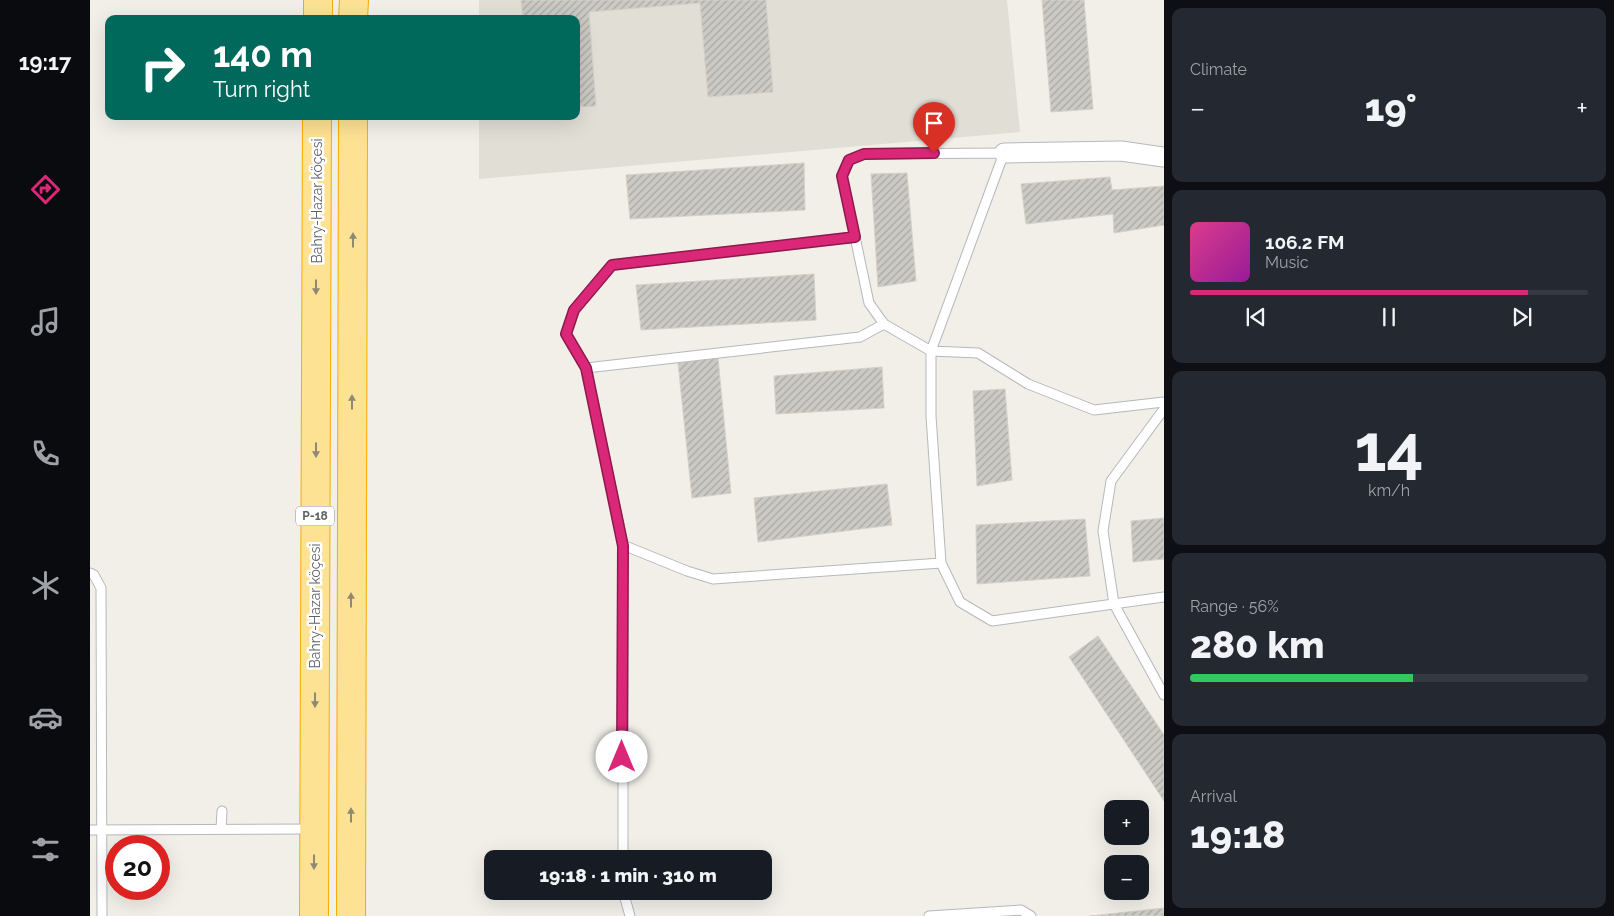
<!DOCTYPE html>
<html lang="en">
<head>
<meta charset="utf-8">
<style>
	:root { --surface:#171b24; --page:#242831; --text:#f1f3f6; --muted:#9ea1a6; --line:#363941; --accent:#db2777 }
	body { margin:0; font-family:Raleway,sans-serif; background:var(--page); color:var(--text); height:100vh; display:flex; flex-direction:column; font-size:19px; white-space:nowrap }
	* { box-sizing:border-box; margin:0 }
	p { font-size:16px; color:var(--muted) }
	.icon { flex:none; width:28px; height:28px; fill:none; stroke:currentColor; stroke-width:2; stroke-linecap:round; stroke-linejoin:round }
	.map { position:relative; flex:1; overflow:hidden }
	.sheet { display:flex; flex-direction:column; gap:8px; padding:8px; background:#0d0f14; width:450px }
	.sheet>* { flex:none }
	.guide { position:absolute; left:15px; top:15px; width:475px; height:105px; border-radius:10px; box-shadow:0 5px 20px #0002; background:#00695c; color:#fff; overflow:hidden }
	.tools { position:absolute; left:1014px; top:800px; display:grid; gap:10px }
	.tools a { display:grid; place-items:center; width:45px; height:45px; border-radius:10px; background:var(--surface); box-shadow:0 5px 20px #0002; font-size:25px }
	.speed { position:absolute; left:15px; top:835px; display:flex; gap:10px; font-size:25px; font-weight:700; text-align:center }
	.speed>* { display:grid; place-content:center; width:65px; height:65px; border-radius:50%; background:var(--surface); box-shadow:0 5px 20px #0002; line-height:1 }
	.speed .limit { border:8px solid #d22; background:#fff; color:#111 }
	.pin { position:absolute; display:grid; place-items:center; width:42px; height:42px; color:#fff; margin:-51px -21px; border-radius:50% 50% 50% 0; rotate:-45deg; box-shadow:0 0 5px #0007 }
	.pin .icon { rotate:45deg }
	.me { position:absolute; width:55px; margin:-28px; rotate:0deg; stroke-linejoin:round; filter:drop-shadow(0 0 4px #0008) }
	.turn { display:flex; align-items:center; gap:18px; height:105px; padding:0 25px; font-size:22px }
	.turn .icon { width:65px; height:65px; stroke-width:2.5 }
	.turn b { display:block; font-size:35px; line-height:42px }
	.big { font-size:38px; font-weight:800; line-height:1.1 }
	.sheet .widget { flex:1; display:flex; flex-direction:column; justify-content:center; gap:8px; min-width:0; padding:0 18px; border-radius:10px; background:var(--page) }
	.sheet .dial { align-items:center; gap:0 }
	.dial b { font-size:65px; line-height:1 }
	.song { display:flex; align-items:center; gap:15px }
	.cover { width:60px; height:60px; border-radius:8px; background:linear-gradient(135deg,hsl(330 70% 55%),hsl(300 70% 35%)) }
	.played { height:5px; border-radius:2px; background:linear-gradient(90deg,var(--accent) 85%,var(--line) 85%) }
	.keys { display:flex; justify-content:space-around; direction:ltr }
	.heat { display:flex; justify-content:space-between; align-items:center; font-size:28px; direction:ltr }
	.charge { height:8px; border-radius:4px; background:linear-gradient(90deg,#34c759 56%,var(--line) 0) }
	.trip { position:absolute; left:394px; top:850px; width:288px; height:50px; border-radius:10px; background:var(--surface); box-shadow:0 5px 20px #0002; font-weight:800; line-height:50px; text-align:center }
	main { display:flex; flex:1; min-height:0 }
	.dock { display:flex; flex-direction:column; width:90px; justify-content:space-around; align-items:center; background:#090b0e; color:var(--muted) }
	.dock .icon { width:35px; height:35px }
	.dock .on { color:var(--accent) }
	.dock b { font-size:22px; color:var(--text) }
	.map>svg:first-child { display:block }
</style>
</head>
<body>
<main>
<nav class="dock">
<b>19:17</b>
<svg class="icon on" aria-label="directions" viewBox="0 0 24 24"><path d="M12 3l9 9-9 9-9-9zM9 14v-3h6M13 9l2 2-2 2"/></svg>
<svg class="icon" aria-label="music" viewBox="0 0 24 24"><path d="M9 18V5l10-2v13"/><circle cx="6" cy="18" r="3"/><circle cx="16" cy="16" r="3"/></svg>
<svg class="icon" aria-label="phone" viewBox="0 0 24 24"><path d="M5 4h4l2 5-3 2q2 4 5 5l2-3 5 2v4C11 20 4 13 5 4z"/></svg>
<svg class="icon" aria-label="climate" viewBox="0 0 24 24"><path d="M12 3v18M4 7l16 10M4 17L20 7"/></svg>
<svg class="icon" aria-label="car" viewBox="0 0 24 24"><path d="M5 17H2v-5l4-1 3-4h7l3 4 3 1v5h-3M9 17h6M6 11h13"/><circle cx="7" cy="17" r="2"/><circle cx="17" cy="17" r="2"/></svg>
<svg class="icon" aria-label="filters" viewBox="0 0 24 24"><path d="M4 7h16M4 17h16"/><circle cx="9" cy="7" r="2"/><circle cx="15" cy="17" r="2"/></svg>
</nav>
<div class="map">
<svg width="1074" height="916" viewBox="0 0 1074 916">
	<defs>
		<pattern id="building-hatch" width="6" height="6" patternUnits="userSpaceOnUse" patternTransform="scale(1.25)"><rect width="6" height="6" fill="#cccac5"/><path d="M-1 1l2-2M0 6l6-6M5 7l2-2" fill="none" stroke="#a9a8a4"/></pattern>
	</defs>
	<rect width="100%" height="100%" fill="#f1efe8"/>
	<!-- education -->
	<path fill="#e1ded6" d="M 389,0 L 917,0 L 930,132 L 389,179 L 389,116 L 486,116 L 486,19 L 389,19 Z"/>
	<!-- building -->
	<path fill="url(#building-hatch)" stroke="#d6d1c6" d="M 431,0 L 676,0 L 683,92 L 618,97 L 610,3 L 499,12 L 506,106 L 486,107 L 486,19 L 433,19 Z
		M 952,0 L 994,0 L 1003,109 L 961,112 Z
		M 714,163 L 715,210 L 540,219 L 536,175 Z
		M 817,173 L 826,281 L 788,287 L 781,174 Z
		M 1020,177 L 1022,190 L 1074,186 L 1074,225 L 1024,233 L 1023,214 L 936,224 L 931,184 Z
		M 724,274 L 726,320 L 551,330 L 546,285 Z
		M 628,358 L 641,493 L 602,498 L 588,363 Z
		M 792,367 L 794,408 L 686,414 L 684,376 Z
		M 915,389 L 922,480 L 887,486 L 883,391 Z
		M 797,484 L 802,525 L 668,542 L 664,498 Z
		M 1074,518 L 1074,559 L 1043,562 L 1041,521 Z
		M 995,519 L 1000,576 L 887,584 L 886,525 Z
		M 1008,636 L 1074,735 L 1074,801 L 979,657 Z
		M 1074,908 L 1074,916 L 1000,916 Z"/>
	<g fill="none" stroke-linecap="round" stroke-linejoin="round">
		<!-- lane casing -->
		<g stroke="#b5b8bc" stroke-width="11">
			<path id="lane" d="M 765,237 L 522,265 L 484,310 L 476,334 L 496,368 L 533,545 L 597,571 L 623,579 L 851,563
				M 496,368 L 770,337 L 794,324
				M 1074,402 L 1004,410 L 938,384 L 888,353 L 841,351 L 794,324 L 779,303 L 765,237 L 752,176 L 759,160 L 773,154 L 914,153 L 841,351 L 841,416 L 851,563 L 870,602 L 902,621 L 1074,597
				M 1074,409 L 1021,481 L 1013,531 L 1024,604 L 1074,695
				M 533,545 L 533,859
				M 0,573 L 4,575 L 11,588 L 12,916
				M 131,829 L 132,811
				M 0,830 L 222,829
				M 533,891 L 540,916
				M 839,916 L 931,910 L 941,916"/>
		</g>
		<!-- street casing -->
		<g stroke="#b5b8bc" stroke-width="21">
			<path id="street" d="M 914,153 L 1031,151 L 1074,157"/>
		</g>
		<!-- highway casing -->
		<g stroke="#f9ab00" stroke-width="30">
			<path id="highway" d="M 228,19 L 228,0
				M 263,19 L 264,0
				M 224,916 L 227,116
				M 261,916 L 263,116"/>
		</g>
		<!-- lane -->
		<use href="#lane" stroke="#fff" stroke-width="9"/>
		<!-- street -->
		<use href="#street" stroke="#fff" stroke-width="19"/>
		<!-- highway -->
		<use href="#highway" stroke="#fde293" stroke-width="28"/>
	</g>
	<!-- one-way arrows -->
	<defs><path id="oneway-solid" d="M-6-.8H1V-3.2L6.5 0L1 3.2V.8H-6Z" transform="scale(1.25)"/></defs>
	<g fill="#8e8975">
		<use href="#oneway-solid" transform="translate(263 240) rotate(-90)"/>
		<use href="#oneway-solid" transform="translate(226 287) rotate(90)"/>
		<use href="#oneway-solid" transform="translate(262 402) rotate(-90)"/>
		<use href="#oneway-solid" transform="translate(226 450) rotate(90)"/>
		<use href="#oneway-solid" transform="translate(261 600) rotate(-90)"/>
		<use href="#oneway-solid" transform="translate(225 700) rotate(90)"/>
		<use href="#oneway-solid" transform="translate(261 815) rotate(-90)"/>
		<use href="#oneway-solid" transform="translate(224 862) rotate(90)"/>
	</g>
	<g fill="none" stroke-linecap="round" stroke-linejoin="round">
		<!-- route casing -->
		<g stroke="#8e194d" stroke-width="12">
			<path id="route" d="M 532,757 L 533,546 L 496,368 L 476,334 L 484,310 L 522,265 L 765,237 L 752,176 L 759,160 L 774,154 L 844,153"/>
		</g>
		<!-- route -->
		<use href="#route" stroke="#db2777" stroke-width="9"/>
	</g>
	<g text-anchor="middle" stroke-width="5" stroke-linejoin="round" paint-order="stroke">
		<!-- shield labels -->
		<rect fill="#fff" stroke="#8f9295" stroke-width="1" x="206" y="506.5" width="38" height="19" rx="4"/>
		<g font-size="12" font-weight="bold" fill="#5f6368">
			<text x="225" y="520">P-18</text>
		</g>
		<!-- street labels -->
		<g font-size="14" fill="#5f6368" stroke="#fff">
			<text transform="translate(227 201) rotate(-90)" y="5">Bahry-Hazar köçesi</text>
			<text transform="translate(225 606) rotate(-90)" y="5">Bahry-Hazar köçesi</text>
		</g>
	</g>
</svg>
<div class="tools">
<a>+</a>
<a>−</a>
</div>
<div class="speed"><div class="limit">20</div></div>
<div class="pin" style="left:844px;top:153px;background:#d93025"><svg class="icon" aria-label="arrive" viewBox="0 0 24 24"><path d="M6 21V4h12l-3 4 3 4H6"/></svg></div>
<svg class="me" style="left:532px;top:757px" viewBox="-20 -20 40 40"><circle r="19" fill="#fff"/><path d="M0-13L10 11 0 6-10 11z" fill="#db2777"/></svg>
<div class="trip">19:18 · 1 min · 310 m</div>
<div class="guide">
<div class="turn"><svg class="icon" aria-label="right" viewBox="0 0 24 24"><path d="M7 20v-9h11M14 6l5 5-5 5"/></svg><div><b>140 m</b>Turn right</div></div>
</div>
</div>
<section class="sheet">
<div class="widget"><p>Climate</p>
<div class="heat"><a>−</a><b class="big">19°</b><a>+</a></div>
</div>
<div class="widget">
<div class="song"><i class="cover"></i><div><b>106.2 FM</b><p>Music</p></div></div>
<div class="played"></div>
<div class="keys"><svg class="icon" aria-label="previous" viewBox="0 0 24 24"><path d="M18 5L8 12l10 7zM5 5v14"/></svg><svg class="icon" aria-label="pause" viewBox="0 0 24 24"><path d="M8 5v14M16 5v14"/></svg><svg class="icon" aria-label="next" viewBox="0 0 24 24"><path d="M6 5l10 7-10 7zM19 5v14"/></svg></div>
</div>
<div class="widget dial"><b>14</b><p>km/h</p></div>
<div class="widget"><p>Range · 56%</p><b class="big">280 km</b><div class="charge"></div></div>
<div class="widget"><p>Arrival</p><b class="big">19:18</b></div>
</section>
</main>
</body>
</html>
